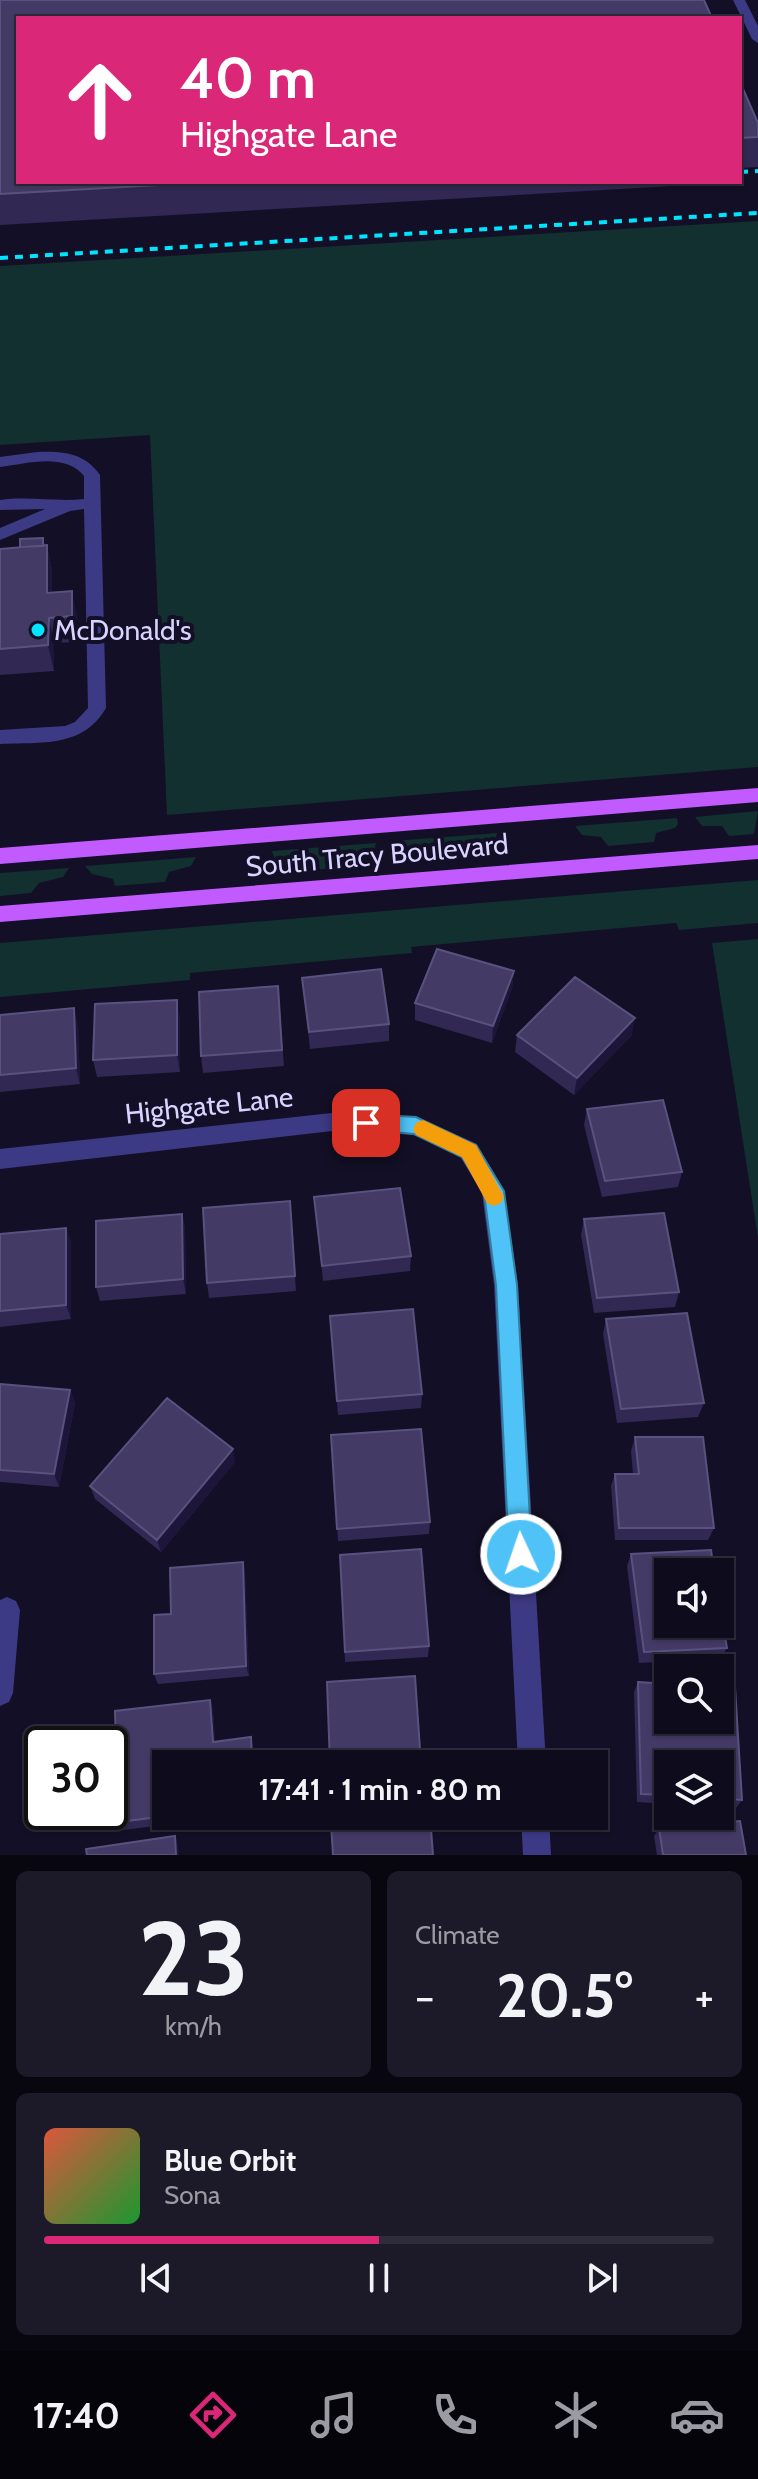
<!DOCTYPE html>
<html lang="en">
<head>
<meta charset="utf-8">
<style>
	:root { --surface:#0e0b1c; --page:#1c1929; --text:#f1f3f6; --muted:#9b9ba3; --line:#2e2b3b; --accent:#db2777 }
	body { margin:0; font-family:Cabin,sans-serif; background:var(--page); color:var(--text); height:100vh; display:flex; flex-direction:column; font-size:30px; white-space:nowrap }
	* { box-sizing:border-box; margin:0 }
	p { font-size:26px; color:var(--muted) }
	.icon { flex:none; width:44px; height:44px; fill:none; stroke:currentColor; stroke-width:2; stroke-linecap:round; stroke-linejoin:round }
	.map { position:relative; height:1855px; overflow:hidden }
	.drawer { display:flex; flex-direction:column; gap:16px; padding:16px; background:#08060f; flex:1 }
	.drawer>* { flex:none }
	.guide { position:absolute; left:16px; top:16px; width:726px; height:168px; border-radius:0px; box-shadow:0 2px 6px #0004,0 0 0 2px var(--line); background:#db2777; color:#fff; overflow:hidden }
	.controls { position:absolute; left:654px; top:1558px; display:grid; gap:16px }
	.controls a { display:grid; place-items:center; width:80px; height:80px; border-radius:0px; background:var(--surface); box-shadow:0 2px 6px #0004,0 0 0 2px var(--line); font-size:40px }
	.speed { position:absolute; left:24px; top:1726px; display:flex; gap:16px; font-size:40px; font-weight:700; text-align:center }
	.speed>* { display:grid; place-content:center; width:104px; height:104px; border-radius:50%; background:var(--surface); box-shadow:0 2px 6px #0004,0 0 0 2px var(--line); line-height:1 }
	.speed .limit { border:4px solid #111; border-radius:12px; background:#fff; color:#111 }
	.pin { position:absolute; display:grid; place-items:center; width:68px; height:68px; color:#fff; margin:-34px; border-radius:16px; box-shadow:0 4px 12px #0006 }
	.me { position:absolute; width:88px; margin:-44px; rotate:357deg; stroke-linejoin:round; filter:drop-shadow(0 0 6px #0008) }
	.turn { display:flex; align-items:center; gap:28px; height:168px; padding:0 32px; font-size:36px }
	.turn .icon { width:104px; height:104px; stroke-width:2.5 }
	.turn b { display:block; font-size:56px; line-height:68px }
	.big { font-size:60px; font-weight:700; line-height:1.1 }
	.drawer .widget { flex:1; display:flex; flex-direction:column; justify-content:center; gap:12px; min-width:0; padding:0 28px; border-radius:12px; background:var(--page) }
	.drawer .dial { align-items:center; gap:0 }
	.dial b { font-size:104px; line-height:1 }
	.song { display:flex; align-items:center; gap:24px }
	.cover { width:96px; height:96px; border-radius:12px; background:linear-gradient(135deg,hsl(10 70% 55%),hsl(130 70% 35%)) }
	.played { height:8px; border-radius:4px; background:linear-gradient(90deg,var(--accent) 50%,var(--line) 50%) }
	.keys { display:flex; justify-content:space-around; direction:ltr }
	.heat { display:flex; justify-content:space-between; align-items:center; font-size:44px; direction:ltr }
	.drawer .tiles { flex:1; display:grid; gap:16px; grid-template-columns:1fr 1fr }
	.widget:last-child { grid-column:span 2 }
	.trip { position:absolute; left:152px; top:1750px; width:456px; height:80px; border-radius:0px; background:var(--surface); box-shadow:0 2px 6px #0004,0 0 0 2px var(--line); font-weight:700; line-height:80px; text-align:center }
	.menu { display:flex; height:128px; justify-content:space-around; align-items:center; background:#06040b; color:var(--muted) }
	.menu .icon { width:56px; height:56px }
	.menu .selected { color:var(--accent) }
	.menu b { font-size:36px; color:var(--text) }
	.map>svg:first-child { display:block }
</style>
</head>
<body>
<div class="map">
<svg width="758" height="1855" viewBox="0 0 758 1855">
	<rect width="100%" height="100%" fill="#130f26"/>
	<!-- green -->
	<path fill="#12302f" d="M 758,221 L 758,767 L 167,815 L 150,435 L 0,445 L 0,266 Z
		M 758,811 L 754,834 L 729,836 L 722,826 L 702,826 L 695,817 Z
		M 677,818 L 678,824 L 675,828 L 656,833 L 654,842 L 608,846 L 601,837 L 582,835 L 575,826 Z
		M 497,833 L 495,842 L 475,848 L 473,857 L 425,861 L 419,852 L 400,851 L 394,841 Z
		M 376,843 L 374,852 L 351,859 L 350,867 L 300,871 L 297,863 L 275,860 L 272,851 Z
		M 196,857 L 191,866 L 169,872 L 165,882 L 115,886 L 113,879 L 92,874 L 85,866 Z
		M 69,868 L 63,877 L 39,883 L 31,893 L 0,896 L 0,873 Z
		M 758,880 L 758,923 L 679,930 L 676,923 L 411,947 L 412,953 L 190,973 L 190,980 L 0,997 L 0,943 Z
		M 758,939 L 758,1238 L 712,943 Z"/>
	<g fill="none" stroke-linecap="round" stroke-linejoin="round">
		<!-- minor -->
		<path fill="#3d3a85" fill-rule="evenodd" d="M 733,0 L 745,0 L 758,26 L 758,43 L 752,39 Z
			M 37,452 C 63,451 85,453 100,475 L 106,708 C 83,748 41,742 0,744 L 0,730 L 65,726 L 75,722 L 88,708 L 84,509 L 70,511 L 0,540 L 0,528 L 45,509 L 0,510 L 0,500 C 28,496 56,502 84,499 L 84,476 C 64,452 27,464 0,467 L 0,457 Z
			M 341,1112 L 416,1117 L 477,1144 L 504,1191 L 518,1285 L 546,1764 L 518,1764 L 494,1285 L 482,1193 L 461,1158 L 414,1135 L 341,1130 L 0,1169 L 0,1149 Z
			M 7,1597 L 16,1601 L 20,1610 L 13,1693 L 9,1702 L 0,1706 L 0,1600 Z
			M 521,1816 L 549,1816 L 551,1855 L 523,1855 Z"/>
		<!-- major -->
		<path fill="#c25bff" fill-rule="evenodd" d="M 758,788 L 758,802 L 0,864 L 0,848 Z
			M 758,845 L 758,859 L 0,922 L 0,906 Z"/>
		<!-- rail -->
		<path stroke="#00e5ff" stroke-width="4" stroke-dasharray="8 7" stroke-linecap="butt" d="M 740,172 L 758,171
			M 0,258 L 758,213"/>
	</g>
	<!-- wall -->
	<path fill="#312854" d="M 0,0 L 18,182 L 707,182 L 707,184 L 0,225 Z
		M 740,82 L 758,123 L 758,167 L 740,168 Z
		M 43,538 L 45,545 L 47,545 L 52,571 L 52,593 L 77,617 L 77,642 L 54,643 L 54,671 L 0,675 L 0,549 L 20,547 Z
		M 514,971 L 512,988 L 492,1043 L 415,1020 L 415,1003 Z
		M 302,978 L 389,1024 L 389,1041 L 310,1049 Z
		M 278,986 L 284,1066 L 203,1073 L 201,1056 Z
		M 0,1015 L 78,1025 L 80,1084 L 0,1092 Z
		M 180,1017 L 180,1072 L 97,1077 L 93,1060 Z
		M 517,1035 L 632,1035 L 574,1095 L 515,1052 Z
		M 587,1109 L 682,1172 L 678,1187 L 602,1197 L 584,1125 Z
		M 314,1197 L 411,1256 L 410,1271 L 323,1281 Z
		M 290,1201 L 296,1291 L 209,1298 L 207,1283 Z
		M 182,1214 L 185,1229 L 186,1294 L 100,1301 L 96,1287 Z
		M 584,1219 L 679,1292 L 675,1307 L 594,1313 L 581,1235 Z
		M 66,1228 L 71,1243 L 71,1319 L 0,1327 L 0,1234 Z
		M 606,1319 L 704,1403 L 698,1417 L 617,1423 L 603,1334 Z
		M 331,1331 L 422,1394 L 421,1408 L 338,1415 Z
		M 0,1384 L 70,1390 L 75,1403 L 59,1487 L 0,1482 Z
		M 331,1435 L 430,1522 L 429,1534 L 338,1541 Z
		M 635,1437 L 714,1528 L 708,1540 L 615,1540 L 611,1486 L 615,1474 L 633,1474 L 631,1451 Z
		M 235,1462 L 161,1552 L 95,1499 L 90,1486 Z
		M 631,1554 L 727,1648 L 721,1658 L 639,1663 L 627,1566 Z
		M 340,1555 L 429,1646 L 428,1657 L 345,1662 Z
		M 243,1562 L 245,1574 L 249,1676 L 158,1684 L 154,1674 L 171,1614 Z
		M 638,1682 L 668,1684 L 668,1720 L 720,1720 L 720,1687 L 735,1687 L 742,1800 L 736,1808 L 720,1807 L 720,1764 L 668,1764 L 668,1804 L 637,1802 L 634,1692 Z
		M 210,1700 L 213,1710 L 215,1742 L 251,1737 L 253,1746 L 254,1764 L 166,1764 L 166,1816 L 219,1816 L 219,1818 L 123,1830 L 118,1822 L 115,1711 Z
		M 659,1828 L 746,1855 L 657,1855 L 654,1836 Z"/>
	<!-- shaded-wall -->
	<path fill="#1d163a" d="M 47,545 L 52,571 L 52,619 L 47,593 Z
		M 72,591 L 77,617 L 77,642 L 72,616 Z
		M 49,618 L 54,643 L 54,671 L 48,645 Z
		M 514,971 L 512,988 L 492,1043 L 493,1026 Z
		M 177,1000 L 180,1017 L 180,1072 L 177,1055 Z
		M 74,1008 L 78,1025 L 80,1084 L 76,1068 Z
		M 635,1018 L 632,1035 L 574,1095 L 577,1078 Z
		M 182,1214 L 185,1229 L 186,1294 L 183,1279 Z
		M 66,1228 L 71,1243 L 71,1319 L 66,1305 Z
		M 70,1390 L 75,1403 L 59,1487 L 54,1474 Z
		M 233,1449 L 235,1462 L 161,1552 L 157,1540 Z
		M 243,1562 L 245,1574 L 249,1676 L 246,1666 Z
		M 210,1700 L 213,1710 L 216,1751 L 213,1742 Z
		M 251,1737 L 253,1746 L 254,1764 L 252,1764 Z
		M 175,1836 L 178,1844 L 179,1855 L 176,1855 Z"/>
	<!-- building -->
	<path fill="#433a66" stroke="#5a527e" stroke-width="2" d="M 0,0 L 704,0 L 712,18 L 18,18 L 18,182 L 213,182 L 0,194 Z
		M 740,82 L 758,123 L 758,137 L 740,138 Z
		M 43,538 L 43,546 L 20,547 L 20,539 Z
		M 47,545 L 47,593 L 72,591 L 72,616 L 49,618 L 48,645 L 0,649 L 0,549 Z
		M 437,949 L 514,971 L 493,1026 L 415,1003 Z
		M 381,969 L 389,1024 L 309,1032 L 302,978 Z
		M 575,977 L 635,1018 L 577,1078 L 517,1035 Z
		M 278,986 L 282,1050 L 201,1056 L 199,992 Z
		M 177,1000 L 177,1055 L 93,1060 L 95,1004 Z
		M 74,1008 L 76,1068 L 0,1075 L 0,1015 Z
		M 663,1100 L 682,1172 L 605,1181 L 587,1109 Z
		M 400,1188 L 411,1256 L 322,1266 L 314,1197 Z
		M 290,1201 L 295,1276 L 207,1283 L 203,1208 Z
		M 664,1213 L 679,1292 L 597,1298 L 584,1219 Z
		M 182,1214 L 183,1279 L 96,1287 L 96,1221 Z
		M 66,1228 L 66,1305 L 0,1311 L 0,1234 Z
		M 413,1309 L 422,1394 L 337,1401 L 330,1316 Z
		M 687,1313 L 704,1403 L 621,1409 L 606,1319 Z
		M 0,1384 L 70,1390 L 54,1474 L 0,1470 Z
		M 167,1398 L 233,1449 L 157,1540 L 90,1486 Z
		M 421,1429 L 430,1522 L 337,1529 L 331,1435 Z
		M 635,1437 L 703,1437 L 714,1528 L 619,1528 L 615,1474 L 639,1474 Z
		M 421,1549 L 429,1646 L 345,1652 L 340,1555 Z
		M 711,1550 L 714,1572 L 668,1572 L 668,1624 L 720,1624 L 720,1606 L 727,1648 L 644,1652 L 631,1554 Z
		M 243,1562 L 246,1666 L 154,1674 L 154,1615 L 171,1614 L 170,1568 Z
		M 415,1676 L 421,1764 L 330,1764 L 327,1682 Z
		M 638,1682 L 668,1684 L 668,1720 L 720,1720 L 720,1687 L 735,1687 L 742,1800 L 720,1798 L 720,1764 L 668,1764 L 668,1795 L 641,1794 Z
		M 210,1700 L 213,1742 L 251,1737 L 252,1764 L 166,1764 L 166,1816 L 118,1822 L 115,1711 Z
		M 430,1816 L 433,1855 L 333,1855 L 331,1824 Z
		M 740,1821 L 746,1855 L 663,1855 L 659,1828 Z
		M 175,1836 L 176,1855 L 87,1855 L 86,1849 Z"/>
	<!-- route -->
	<path fill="#4fc3f7" stroke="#337fa1" stroke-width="2" d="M 366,1114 L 416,1117 L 476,1145 L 504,1191 L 517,1285 L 532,1554 L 529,1563 L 521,1566 L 513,1563 L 509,1554 L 496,1285 L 484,1193 L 462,1157 L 414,1134 L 359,1129 L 356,1123 L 359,1117 Z"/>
	<!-- slow -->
	<path fill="#f59e0b" d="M 423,1120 L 476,1145 L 504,1197 L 501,1203 L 494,1206 L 487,1203 L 462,1157 L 416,1135 L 413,1129 L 416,1123 Z"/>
	<!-- markers -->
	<circle fill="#00e5ff" stroke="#130f26" stroke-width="3" cx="38" cy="630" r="8"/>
	<g text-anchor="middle" stroke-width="8" stroke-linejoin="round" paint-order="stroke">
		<!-- poi labels -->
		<g font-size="28" fill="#d9d4ff" stroke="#130f26" text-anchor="start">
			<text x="54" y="640">McDonald's</text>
		</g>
		<!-- street labels -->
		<g font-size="28" fill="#d9d4ff" stroke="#130f26">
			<text transform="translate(377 855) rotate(-5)" y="10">South Tracy Boulevard</text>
			<text transform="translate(209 1105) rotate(-6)" y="10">Highgate Lane</text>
		</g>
	</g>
</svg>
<div class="controls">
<a><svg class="icon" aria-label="sound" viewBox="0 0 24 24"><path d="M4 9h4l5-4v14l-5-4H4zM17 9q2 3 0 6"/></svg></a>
<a><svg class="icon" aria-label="search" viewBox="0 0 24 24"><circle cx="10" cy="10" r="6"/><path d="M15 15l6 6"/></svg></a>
<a><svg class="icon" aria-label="layers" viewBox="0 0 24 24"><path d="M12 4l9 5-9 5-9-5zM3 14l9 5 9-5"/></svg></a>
</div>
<div class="speed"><div class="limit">30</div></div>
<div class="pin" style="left:366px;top:1123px;background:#d93025"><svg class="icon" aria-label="arrive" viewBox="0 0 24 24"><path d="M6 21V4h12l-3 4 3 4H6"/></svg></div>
<svg class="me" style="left:521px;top:1554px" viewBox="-20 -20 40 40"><circle r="17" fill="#4fc3f7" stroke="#fff" stroke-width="3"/><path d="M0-11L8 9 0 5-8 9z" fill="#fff"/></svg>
<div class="trip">17:41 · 1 min · 80 m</div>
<div class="guide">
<div class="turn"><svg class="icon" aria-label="ahead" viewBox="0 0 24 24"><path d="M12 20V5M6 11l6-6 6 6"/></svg><div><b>40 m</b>Highgate Lane</div></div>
</div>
</div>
<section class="drawer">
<div class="tiles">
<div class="widget dial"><b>23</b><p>km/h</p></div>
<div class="widget"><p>Climate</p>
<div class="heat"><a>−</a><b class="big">20.5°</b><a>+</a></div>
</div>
<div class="widget">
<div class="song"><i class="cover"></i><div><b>Blue Orbit</b><p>Sona</p></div></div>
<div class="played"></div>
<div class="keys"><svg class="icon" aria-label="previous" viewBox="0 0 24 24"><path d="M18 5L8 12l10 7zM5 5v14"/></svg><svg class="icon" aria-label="pause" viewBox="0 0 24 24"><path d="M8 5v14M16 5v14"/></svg><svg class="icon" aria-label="next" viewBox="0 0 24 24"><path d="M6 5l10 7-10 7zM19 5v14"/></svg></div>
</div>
</div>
</section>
<nav class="menu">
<b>17:40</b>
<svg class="icon selected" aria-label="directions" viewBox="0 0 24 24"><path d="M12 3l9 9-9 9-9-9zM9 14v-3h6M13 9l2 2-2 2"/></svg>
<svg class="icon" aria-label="music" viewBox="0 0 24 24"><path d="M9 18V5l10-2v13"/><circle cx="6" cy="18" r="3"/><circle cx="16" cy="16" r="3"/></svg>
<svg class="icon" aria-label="phone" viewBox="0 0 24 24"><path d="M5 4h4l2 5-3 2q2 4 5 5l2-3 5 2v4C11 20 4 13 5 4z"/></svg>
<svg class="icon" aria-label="climate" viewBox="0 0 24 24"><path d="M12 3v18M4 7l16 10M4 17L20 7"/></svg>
<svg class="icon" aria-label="car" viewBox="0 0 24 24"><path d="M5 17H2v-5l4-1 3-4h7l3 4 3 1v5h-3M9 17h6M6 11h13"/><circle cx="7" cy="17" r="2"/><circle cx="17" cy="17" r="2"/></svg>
</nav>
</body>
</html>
